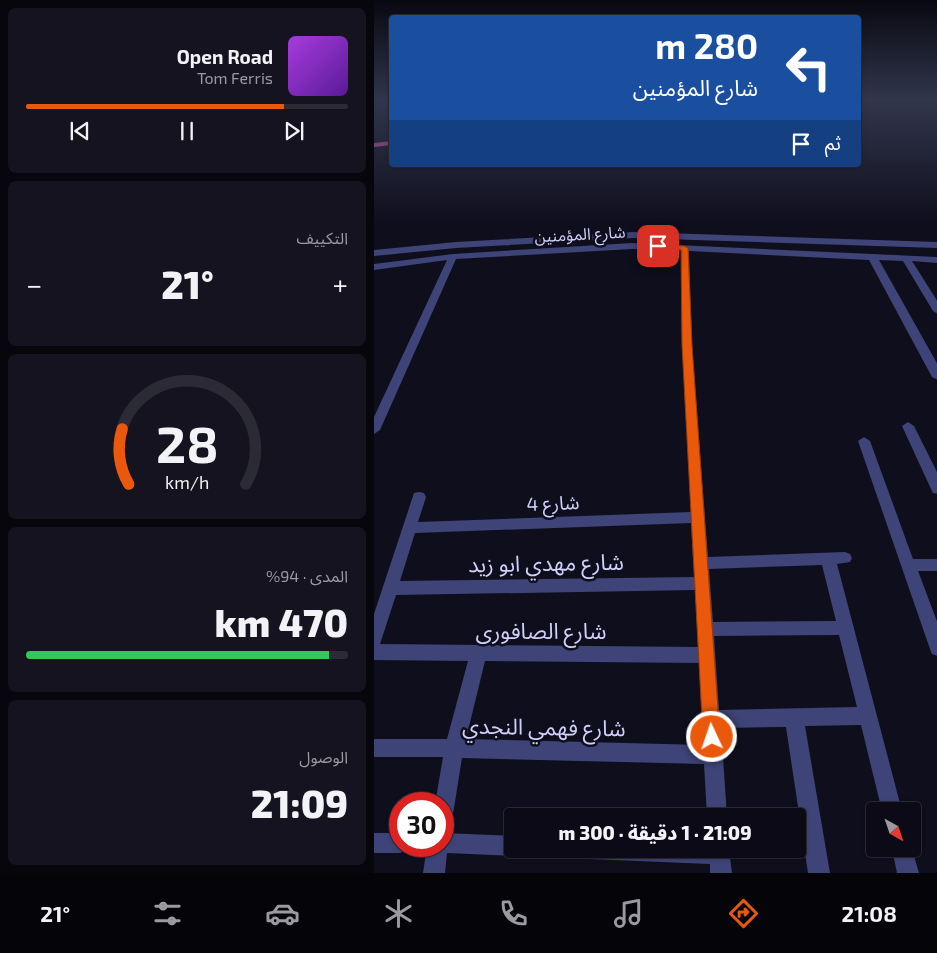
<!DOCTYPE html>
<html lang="ar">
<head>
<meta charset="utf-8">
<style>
	:root { --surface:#0b0a16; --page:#14131f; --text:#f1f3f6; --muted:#9a9aa1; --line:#2b2b35; --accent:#ea580c }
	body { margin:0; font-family:"Exo 2","Noto Sans Arabic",sans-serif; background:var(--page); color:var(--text); direction:rtl; height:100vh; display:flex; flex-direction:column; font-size:19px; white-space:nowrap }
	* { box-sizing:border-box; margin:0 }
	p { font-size:16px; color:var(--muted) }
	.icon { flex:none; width:28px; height:28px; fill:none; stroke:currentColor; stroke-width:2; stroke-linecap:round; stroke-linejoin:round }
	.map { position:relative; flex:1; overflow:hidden; direction:ltr }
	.sheet { display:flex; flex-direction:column; gap:8px; padding:8px; background:#06060c; width:374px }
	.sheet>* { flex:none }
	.guide { position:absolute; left:15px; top:15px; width:472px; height:152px; border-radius:5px; box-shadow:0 1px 4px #0004,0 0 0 1px var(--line); direction:rtl; background:#1a4fa0; color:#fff; overflow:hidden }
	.needle { width:32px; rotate:140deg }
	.controls { position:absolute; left:492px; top:802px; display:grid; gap:10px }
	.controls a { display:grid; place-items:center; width:55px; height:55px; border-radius:5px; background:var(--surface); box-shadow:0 1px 4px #0004,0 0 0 1px var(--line); font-size:25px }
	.speed { position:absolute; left:15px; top:792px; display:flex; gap:10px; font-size:25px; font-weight:700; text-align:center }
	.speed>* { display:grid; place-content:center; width:65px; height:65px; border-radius:50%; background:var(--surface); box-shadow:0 1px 4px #0004,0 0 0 1px var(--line); line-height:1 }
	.speed .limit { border:8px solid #d22; background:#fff; color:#111 }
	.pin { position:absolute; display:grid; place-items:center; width:42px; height:42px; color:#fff; margin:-21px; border-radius:10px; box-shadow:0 2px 8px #0006 }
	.me { position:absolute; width:55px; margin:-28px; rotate:357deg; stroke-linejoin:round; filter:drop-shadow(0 0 4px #0008) }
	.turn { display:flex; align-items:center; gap:18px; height:105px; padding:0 20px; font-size:22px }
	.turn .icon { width:65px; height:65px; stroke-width:2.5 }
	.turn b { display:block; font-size:35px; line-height:42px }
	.then { display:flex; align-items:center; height:48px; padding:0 20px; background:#0003; gap:10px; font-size:19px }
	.big { font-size:38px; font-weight:800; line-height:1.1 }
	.sheet .widget { flex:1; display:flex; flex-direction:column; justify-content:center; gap:8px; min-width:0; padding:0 18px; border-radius:8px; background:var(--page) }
	.sheet .dial { align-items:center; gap:0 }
	.dial svg { height:130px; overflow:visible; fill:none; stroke:var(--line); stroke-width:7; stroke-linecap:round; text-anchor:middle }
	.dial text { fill:var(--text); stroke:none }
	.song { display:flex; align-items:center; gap:15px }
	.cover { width:60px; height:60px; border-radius:8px; background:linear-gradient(135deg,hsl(280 70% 55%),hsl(270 70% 35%)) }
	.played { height:5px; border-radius:2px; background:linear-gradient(90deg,var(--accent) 80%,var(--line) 80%) }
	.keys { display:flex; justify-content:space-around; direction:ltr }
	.heat { display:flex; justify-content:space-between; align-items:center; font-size:28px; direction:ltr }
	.charge { height:8px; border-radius:4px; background:linear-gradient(90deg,#34c759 94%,var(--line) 0) }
	.trip { position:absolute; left:130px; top:808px; width:302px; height:50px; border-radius:5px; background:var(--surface); box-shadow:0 1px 4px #0004,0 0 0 1px var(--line); font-weight:800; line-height:50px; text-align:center; direction:rtl }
	.menu { display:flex; height:80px; justify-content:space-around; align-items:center; background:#040409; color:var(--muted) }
	.menu .icon { width:35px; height:35px }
	.menu .active { color:var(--accent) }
	.menu b { font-size:22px; color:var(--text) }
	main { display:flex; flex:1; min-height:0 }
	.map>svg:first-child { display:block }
</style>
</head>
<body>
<main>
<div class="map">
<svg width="564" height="873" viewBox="0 0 564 873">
	<rect width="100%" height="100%" fill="#0f0e1d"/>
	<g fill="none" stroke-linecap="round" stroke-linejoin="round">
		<!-- minor -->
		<path fill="#3e4477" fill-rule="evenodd" d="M 259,232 L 564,242 L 564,248 L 259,238 L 82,248 L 0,256 L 0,250 L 82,242 Z
			M 258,243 L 564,257 L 564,263 L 538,261 L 564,302 L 564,314 L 559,311 L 529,261 L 505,260 L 564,365 L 564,380 L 558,377 L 495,260 L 315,251 L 318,345 L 334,557 L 471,552 L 476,554 L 478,558 L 476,562 L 463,564 L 528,811 L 508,811 L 487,725 L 431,726 L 456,873 L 434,873 L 412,727 L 347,728 L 353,816 L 333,816 L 330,764 L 88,758 L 79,814 L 76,821 L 69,824 L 69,804 L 61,804 L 69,757 L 0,757 L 0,739 L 73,739 L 94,661 L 0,660 L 0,614 L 40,493 L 45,492 L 50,493 L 52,497 L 44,522 L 317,512 L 308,345 L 307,251 L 258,249 L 82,259 L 6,430 L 0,434 L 0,417 L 73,260 L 0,270 L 0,264 L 79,254 ZM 317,523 L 320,577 L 26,581 L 41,533 ZM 448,565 L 462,621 L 339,622 L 335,569 ZM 321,590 L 324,647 L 6,644 L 22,595 ZM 465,635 L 483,707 L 345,710 L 340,636 ZM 111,661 L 325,663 L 329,745 L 92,739 Z
			M 534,422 L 540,426 L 564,474 L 564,494 L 559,493 L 557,489 L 528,426 Z
			M 490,437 L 496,441 L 539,559 L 564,559 L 564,571 L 544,571 L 564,624 L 564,656 L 558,654 L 556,649 L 484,441 Z
			M 0,833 L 26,833 L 26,846 L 35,846 L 33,850 L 26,853 L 0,853 Z
			M 69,833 L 139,836 L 139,849 L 148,849 L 146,853 L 139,856 L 73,853 L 71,873 L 49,873 L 53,846 L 69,846 Z
			M 205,849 L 355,849 L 358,873 L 336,873 L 336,864 L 215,859 L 208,856 Z
			M 518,849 L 538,849 L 545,873 L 523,873 Z"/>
		<!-- highway -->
		<path fill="#ed58b2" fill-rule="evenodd" d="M 18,141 L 18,145 L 0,147 L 0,143 Z"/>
	</g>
	<!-- sky -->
	<linearGradient id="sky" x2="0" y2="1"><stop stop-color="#080810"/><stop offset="0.45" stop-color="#31364c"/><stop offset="1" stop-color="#31364c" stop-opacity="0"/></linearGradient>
	<rect width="564" height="223" fill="url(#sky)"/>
	<!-- route -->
	<path fill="#ea580c" stroke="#983908" d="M 284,244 L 310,246 L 314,248 L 318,345 L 346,737 L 344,743 L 338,746 L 332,743 L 329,737 L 308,345 L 307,250 L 282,248 L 282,245 Z"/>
	<g text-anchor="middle" stroke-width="5" stroke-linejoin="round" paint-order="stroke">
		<!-- far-street labels -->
		<g font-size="16" fill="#d0d1fa" stroke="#0f0e1d">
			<text transform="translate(206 234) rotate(-3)" y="6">شارع المؤمنين</text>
		</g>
		<!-- street labels -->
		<g font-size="19" fill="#d0d1fa" stroke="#0f0e1d">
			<text transform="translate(179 503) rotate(-2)" y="7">شارع 4</text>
		</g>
		<!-- near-street labels -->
		<g font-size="22" fill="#d0d1fa" stroke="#0f0e1d">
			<text transform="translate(172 563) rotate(-1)" y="8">شارع مهدي ابو زيد</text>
			<text x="167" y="639">شارع الصافورى</text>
			<text transform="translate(170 727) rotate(1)" y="8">شارع فهمي النجدي</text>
		</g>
	</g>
</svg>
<div class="controls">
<a><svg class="needle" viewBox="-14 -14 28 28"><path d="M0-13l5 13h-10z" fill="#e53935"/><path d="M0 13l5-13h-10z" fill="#9a9aa1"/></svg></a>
</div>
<div class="speed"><div class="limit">30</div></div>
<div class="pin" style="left:284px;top:246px;background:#d93025"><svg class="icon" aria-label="arrive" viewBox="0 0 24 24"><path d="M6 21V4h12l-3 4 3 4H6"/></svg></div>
<svg class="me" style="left:338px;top:737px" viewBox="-20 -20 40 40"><circle r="17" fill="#ea580c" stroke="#fff" stroke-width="3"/><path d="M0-11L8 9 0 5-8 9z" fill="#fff"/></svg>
<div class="trip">21:09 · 1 دقيقة · 300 m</div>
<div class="guide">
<div class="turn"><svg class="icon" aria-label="left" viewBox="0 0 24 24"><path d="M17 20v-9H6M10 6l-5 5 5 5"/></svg><div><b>280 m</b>شارع المؤمنين</div></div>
<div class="then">ثم<svg class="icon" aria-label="arrive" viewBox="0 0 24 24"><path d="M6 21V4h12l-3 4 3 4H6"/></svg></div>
</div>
</div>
<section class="sheet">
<div class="widget">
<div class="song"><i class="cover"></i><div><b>Open Road</b><p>Tom Ferris</p></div></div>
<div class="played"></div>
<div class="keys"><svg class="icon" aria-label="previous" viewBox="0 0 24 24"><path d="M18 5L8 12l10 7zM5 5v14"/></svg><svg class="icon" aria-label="pause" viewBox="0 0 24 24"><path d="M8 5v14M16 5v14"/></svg><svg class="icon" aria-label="next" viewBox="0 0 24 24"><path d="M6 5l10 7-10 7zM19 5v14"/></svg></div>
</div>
<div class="widget"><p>التكييف</p>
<div class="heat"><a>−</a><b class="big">21°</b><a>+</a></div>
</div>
<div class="widget dial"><svg viewBox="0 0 100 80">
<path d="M14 69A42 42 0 1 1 86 69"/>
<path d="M14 69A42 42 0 0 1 10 35" stroke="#ea580c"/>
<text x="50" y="56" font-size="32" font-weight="700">28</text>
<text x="50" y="72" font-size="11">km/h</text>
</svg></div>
<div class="widget"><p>المدى · 94%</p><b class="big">470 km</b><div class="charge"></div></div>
<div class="widget"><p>الوصول</p><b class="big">21:09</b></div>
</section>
</main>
<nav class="menu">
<b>21:08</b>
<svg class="icon active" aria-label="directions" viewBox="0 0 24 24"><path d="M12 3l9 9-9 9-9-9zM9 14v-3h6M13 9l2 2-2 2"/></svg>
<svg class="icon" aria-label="music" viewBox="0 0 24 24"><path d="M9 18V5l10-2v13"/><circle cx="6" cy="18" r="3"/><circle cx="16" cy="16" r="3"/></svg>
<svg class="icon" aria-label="phone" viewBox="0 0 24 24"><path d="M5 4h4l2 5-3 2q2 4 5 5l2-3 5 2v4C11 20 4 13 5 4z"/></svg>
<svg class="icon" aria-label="climate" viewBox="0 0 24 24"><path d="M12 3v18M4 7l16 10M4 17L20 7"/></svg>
<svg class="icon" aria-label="car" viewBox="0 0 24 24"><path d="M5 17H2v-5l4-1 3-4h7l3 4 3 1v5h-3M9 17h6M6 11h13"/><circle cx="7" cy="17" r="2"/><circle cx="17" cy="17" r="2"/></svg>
<svg class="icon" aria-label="filters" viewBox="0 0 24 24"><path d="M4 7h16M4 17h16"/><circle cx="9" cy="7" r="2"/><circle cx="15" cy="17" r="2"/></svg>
<b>21°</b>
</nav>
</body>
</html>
